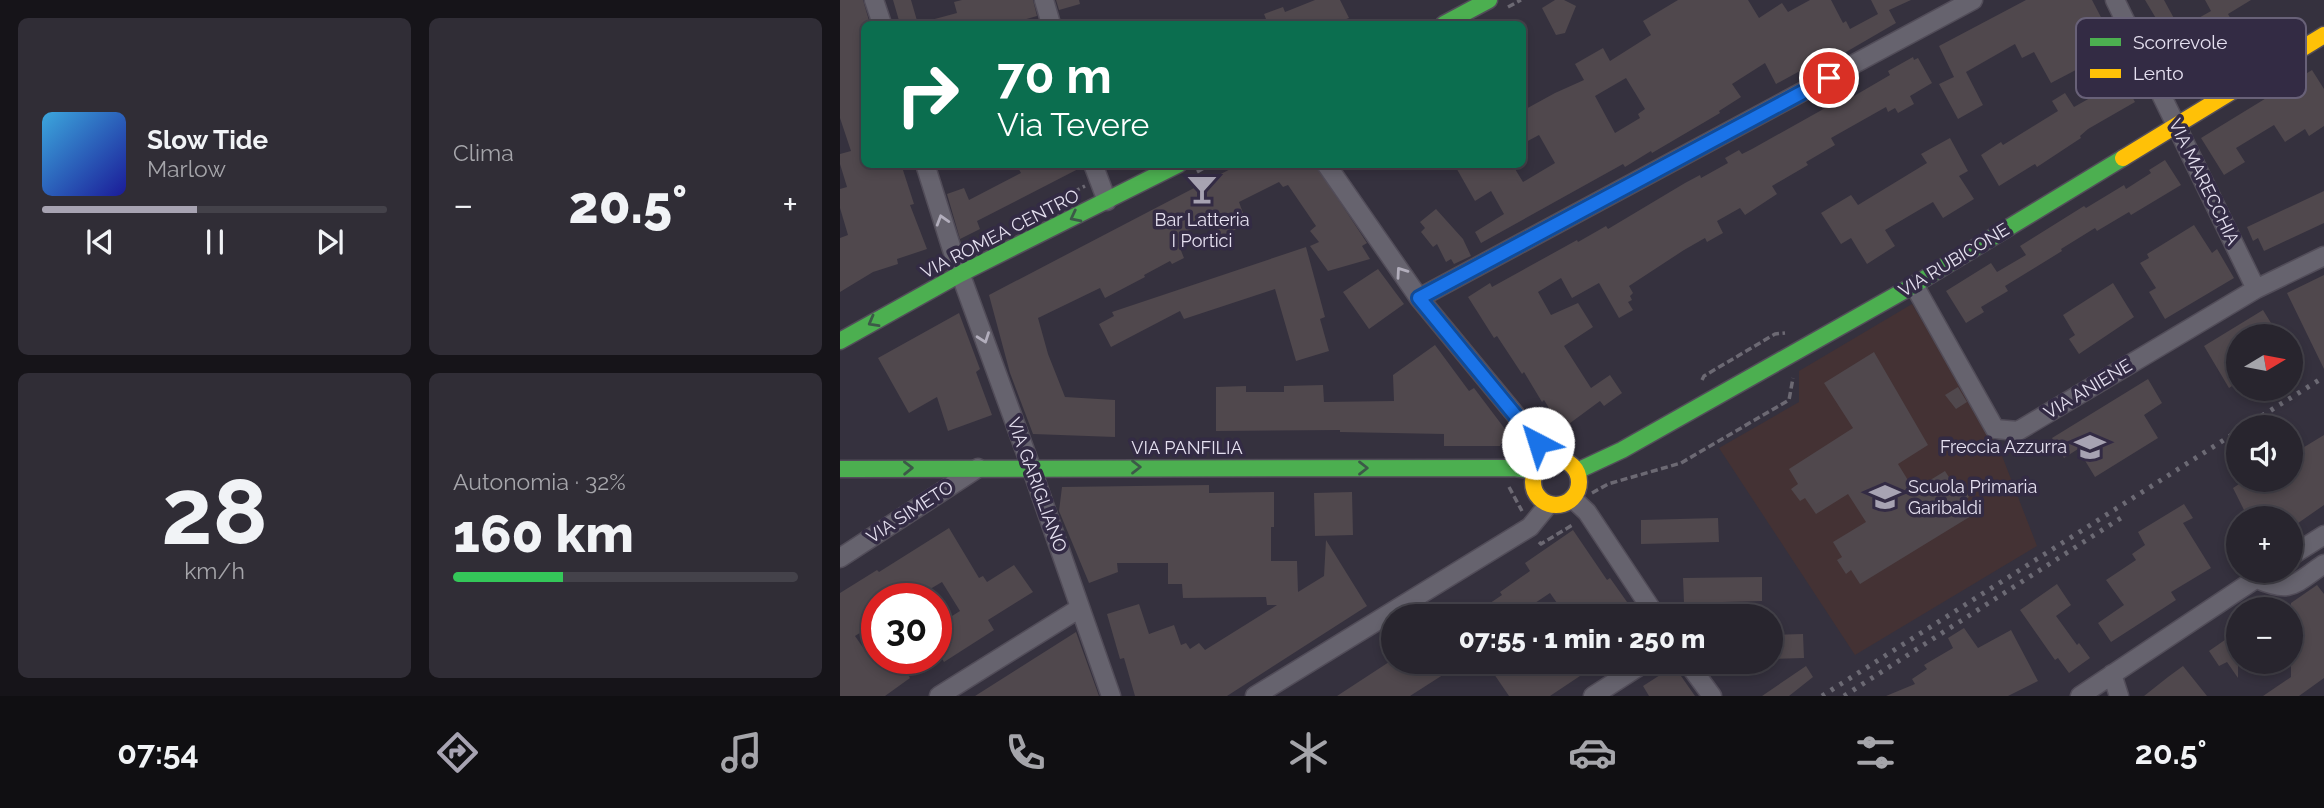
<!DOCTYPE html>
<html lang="it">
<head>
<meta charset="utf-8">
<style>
	:root { --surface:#28252e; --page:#302d36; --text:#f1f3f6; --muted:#a5a5aa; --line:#44424a; --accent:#a7a3b2 }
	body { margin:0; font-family:Raleway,sans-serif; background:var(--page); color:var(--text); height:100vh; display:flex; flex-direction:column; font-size:26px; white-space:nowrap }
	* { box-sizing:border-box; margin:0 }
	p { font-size:23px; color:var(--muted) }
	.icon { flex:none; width:38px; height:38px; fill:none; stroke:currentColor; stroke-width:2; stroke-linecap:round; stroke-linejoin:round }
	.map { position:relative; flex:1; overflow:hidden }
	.panel { display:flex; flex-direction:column; gap:18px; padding:18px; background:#161419; width:840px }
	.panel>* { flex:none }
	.hud { position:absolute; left:21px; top:21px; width:665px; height:147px; border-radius:10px; box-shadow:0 4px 10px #0003,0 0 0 2px var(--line); background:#0b6e4f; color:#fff; overflow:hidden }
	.needle { width:46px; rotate:80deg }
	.controls { position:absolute; left:1386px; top:324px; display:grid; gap:14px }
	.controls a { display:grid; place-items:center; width:77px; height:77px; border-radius:50%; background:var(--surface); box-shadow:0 4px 10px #0003,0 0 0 2px var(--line); font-size:35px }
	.speed { position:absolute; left:21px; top:583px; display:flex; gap:14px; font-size:35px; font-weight:700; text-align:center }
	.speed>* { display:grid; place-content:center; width:91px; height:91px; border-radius:50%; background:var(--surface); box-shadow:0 4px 10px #0003,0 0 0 2px var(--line); line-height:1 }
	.speed .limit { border:10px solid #d22; background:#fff; color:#111 }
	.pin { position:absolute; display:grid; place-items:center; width:60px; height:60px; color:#fff; margin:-30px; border:4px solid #fff; border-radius:50%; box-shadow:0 2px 7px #0007 }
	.me { position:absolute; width:77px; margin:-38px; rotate:320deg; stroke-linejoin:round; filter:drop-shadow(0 0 5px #0008) }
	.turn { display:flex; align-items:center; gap:24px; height:147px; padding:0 21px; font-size:32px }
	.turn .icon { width:91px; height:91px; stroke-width:2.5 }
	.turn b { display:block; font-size:49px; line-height:60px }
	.big { font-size:52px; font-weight:800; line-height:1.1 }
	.panel .widget { flex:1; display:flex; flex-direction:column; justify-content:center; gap:10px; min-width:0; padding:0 24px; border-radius:10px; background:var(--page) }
	.panel .dial { align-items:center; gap:0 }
	.dial b { font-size:91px; line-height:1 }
	.song { display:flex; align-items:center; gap:21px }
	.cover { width:84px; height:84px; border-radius:10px; background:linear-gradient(135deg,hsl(200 70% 55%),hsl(240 70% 35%)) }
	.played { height:7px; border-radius:4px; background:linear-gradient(90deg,var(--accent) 45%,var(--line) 45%) }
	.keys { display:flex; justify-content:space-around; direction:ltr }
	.heat { display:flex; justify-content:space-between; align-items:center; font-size:38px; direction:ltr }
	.charge { height:10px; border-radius:5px; background:linear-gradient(90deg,#34c759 32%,var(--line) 0) }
	.panel .tiles { flex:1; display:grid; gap:18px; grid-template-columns:repeat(2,1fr) }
	.trip { position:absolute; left:541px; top:604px; width:402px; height:70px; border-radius:35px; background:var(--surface); box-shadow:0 4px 10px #0003,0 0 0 2px var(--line); font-weight:800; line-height:70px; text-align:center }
	.tabs { display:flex; height:112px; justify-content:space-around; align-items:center; background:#100f12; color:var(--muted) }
	.tabs .icon { width:49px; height:49px }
	.tabs .active { color:var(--accent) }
	.tabs b { font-size:32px; color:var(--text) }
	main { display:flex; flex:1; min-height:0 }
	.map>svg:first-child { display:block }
</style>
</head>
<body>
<main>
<section class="panel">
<div class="tiles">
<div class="widget">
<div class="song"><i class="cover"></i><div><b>Slow Tide</b><p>Marlow</p></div></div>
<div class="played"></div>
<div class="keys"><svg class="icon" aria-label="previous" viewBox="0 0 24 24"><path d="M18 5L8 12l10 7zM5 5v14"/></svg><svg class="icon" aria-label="pause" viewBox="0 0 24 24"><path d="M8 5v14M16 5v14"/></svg><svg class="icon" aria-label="next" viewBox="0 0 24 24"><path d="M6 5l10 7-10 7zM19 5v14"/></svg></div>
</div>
<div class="widget"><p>Clima</p>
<div class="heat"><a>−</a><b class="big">20.5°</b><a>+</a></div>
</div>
<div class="widget dial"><b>28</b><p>km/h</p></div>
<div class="widget"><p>Autonomia · 32%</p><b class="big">160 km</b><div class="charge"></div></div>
</div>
</section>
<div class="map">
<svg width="1484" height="696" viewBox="0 0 1484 696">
	<rect width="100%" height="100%" fill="#35313e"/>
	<!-- education -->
	<path fill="#443234" d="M 1072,304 L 1159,448 L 1197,546 L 1015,655 L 879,448 L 959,402 L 959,371 Z"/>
	<!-- building -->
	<path fill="#50484d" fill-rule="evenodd" d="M 0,0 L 23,0 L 30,24 L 24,24 L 24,30 L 19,31 L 24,49 L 24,164 L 61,164 L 74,204 L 70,205 L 87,249 L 57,259 L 58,264 L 33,272 L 0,292 L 0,238 L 8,235 L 0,208 L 0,189 L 7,187 L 0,164 L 0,154 L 11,151 L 0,118 Z
		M 53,0 L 71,0 L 78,24 L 60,24 Z
		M 122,0 L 193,0 L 197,16 L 169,24 L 91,24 L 91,20 L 117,13 L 114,2 Z
		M 216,0 L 239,0 L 240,4 L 219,10 Z
		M 475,0 L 500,0 L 509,18 L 493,24 L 415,24 L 426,19 L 424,14 L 443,7 L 445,12 Z
		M 715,0 L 724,0 L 736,6 L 725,33 L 716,35 L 702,8 Z
		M 838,0 L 908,0 L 919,18 L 942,3 L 948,12 L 970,0 L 991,0 L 1003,23 L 1006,21 L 1010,29 L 1038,14 L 1031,0 L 1071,0 L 1049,10 L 1056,23 L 994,59 L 991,54 L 936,84 L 925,63 L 892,84 L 901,97 L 879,111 L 880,113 L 812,153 L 811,151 L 785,167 L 783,164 L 641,243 L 635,232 L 664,214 L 651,191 L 635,201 L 614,164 L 672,164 L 683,182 L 715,163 L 699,135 L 682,144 L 682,111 L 715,93 L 744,80 L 735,64 L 763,48 L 770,61 L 811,35 L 803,21 ZM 786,78 L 805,109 L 798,114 L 800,118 L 775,133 L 755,96 Z
		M 1186,0 L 1252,0 L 1296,84 L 1288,89 L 1295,102 L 1248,129 L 1240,136 L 1241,138 L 1197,167 L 1195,164 L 1159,186 L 1141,155 L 1161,142 L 1163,145 L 1218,111 L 1212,101 L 1225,93 L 1234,107 L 1266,89 L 1251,62 L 1211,83 L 1194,52 L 1182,58 L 1175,44 L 1126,72 L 1143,105 L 1118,119 L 1099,84 L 1114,77 L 1099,46 Z
		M 1305,0 L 1324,0 L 1336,22 L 1343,17 L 1348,24 L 1371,11 L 1365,0 L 1411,0 L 1388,14 L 1398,32 L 1363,51 L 1365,55 L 1359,59 L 1362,63 L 1346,73 L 1340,63 L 1336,65 L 1328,53 L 1331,51 L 1326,42 L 1329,40 Z
		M 1073,57 L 1074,60 L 1078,58 L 1092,83 L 1070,96 L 1074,104 L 1058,113 L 1055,108 L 1048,112 L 1046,107 L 991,138 L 995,145 L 966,162 L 968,165 L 932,186 L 937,194 L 905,215 L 900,208 L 877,221 L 883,233 L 867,242 L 865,238 L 844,250 L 789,286 L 793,293 L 790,296 L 792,300 L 788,302 L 793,310 L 779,318 L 759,283 L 732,298 L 721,278 L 698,292 L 711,315 L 738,303 L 753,327 L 724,346 L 751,388 L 770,375 L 782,393 L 764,406 L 760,401 L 722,429 L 704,400 L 702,402 L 684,372 L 682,374 L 657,336 L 654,338 L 628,297 L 650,283 L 652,287 L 737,240 L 738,242 L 766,226 L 768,229 L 845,183 L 860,175 L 861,178 L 888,163 L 885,158 L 899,150 L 902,154 L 912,149 L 1012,93 L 1014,96 L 1050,75 L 1048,71 Z
		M 1472,70 L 1484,89 L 1484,126 L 1469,136 L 1465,129 L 1445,142 L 1434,125 L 1396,148 L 1405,162 L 1384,175 L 1361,138 Z
		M 1110,138 L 1128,171 L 1119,176 L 1134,199 L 1103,218 L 1093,202 L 1079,210 L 1045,230 L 1055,246 L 1027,264 L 1011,238 L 1001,244 L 981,213 L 1011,195 L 1018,205 L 1087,163 L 1081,154 Z
		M 1325,160 L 1341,185 L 1291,215 L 1289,212 L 1257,231 L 1255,228 L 1221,249 L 1222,251 L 1165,286 L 1168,291 L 1141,307 L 1144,312 L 1126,323 L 1106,291 L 1151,263 L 1157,272 L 1186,255 L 1180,246 L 1244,206 L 1246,208 L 1284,185 L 1286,189 L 1311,173 L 1309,170 Z
		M 176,164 L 242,164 L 242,167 L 137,221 L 140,229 L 120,239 L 107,194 L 124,188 L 129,200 L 181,173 Z
		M 400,164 L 475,164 L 527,243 L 522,246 L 530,259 L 488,271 L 470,246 L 479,242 L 470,231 L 476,226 L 448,185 L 443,187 L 439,182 L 399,202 L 407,224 L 380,237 L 372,219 L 339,235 L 344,245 L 340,248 L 344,258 L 332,264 L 330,261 L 304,275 L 305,277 L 265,298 L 260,288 L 198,318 L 208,354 L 225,397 L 275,400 L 275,437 L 193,434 L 170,373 L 149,295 Z
		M 1484,191 L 1484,223 L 1424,251 L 1418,238 L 1413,241 L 1407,227 Z
		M 596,209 L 623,239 L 631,256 L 614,264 L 611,259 L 606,262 L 597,244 L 593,247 L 581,232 L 585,228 L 580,222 Z
		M 1354,225 L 1372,253 L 1377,249 L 1394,278 L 1325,319 L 1309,292 L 1316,288 L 1300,263 L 1309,258 L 1307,254 Z
		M 466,247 L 485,317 L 480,319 L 489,351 L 456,361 L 435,289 L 344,319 L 340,311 L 271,347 L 259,324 L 274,316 L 272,312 Z
		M 538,269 L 564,304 L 529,329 L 503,292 Z
		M 1484,275 L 1484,369 L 1447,293 Z
		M 1273,283 L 1294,317 L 1239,354 L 1229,339 L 1235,335 L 1223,315 Z
		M 1423,310 L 1439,336 L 1398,336 L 1398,382 L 1389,388 L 1364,346 Z
		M 119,313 L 140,369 L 136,372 L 152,415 L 108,431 L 97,397 L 69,413 L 38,358 Z
		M 595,345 L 629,391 L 634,388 L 668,433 L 660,446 L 604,446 L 604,434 L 500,432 L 500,430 L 376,431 L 376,387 L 406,386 L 406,392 L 444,392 L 444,386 L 483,385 L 484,402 L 554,401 L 553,375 Z
		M 1034,352 L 1088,445 L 1058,464 L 1074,490 L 1105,471 L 1116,488 L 1122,484 L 1129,497 L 1122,502 L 1131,516 L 1020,584 L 1011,570 L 1006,574 L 997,560 L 1002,557 L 993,542 L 1026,522 L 1008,494 L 976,514 L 965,498 L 960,501 L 951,489 L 958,484 L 949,469 L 1013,428 L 984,383 Z
		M 1308,379 L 1322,403 L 1304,415 L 1318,438 L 1255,477 L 1238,449 L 1224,458 L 1212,438 Z
		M 1118,387 L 1127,402 L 1116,409 L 1105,395 Z
		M 1484,435 L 1484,505 L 1451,528 L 1451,518 L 1408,518 L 1393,488 L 1405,480 L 1451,480 L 1451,455 Z
		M 369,485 L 369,493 L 434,492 L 434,527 L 431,527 L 431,561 L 457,561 L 458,592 L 484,576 L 486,540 L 527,606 L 387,696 L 295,696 L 284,658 L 280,659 L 267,614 L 299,604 L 309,634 L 334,625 L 341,645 L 346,643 L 350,649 L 359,643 L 365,650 L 437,605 L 427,605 L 426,597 L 343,598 L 342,584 L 328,584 L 328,563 L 277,563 L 278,572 L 249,583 L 219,511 L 222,487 Z
		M 512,492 L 513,535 L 475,536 L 474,493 Z
		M 1344,504 L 1353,518 L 1343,523 L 1371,568 L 1331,592 L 1336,600 L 1271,642 L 1258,623 L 1284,605 L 1266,580 L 1296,560 L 1292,554 L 1305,545 L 1298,532 Z
		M 878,518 L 879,542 L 801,544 L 801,520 Z
		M 109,528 L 139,578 L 143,576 L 147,582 L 174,565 L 193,592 L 148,620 L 154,630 L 104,662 L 96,649 L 96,626 L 120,611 L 102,582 L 75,598 L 37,598 L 37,622 L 15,636 L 31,659 L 58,658 L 70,678 L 45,696 L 0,696 L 0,593 L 37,570 L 39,572 Z
		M 733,530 L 767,580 L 770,578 L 797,616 L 726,616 L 710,593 L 686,609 L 691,616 L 631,616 L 662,595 L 660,592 L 690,571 L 685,563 Z
		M 922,577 L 922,601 L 844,603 L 843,578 Z
		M 1217,584 L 1231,605 L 1216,616 L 1237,645 L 1239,643 L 1250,658 L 1229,673 L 1218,658 L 1215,660 L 1180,610 Z
		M 1477,585 L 1484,594 L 1484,678 L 1459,696 L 1423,696 L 1451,677 L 1451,603 Z
		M 1124,628 L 1138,648 L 1171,630 L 1198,681 L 1168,696 L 1046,696 L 1075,684 L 1072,679 L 1087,669 L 1084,665 L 1113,648 L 1108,638 Z
		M 236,632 L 259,696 L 135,696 Z
		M 963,634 L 964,658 L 931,659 L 931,635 Z
		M 1392,635 L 1398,643 L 1398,678 L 1387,662 L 1379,666 L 1369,651 Z
		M 549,662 L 623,662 L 570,696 L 497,696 Z
		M 674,662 L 730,662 L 740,676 L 710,696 L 669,696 L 654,674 Z
		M 834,666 L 855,696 L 809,696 L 803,686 Z
		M 966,666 L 973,677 L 949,696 L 922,696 Z
		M 1343,666 L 1367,696 L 1304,696 L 1328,677 Z"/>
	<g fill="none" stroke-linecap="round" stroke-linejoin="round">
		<!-- street casing -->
		<g stroke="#524d59" stroke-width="21">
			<path id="street" d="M 34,0 L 42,24
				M 204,0 L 211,24
				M 1275,0 L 1416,289
				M 85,164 L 115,259 L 191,467 L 271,696
				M 253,164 L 267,201
				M 486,164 L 579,298 L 712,459
				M 1074,285 L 1155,429 L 1178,431 L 1416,289 L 1484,256
				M 579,298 L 1133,0
				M 733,499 L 747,512 L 816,616
				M 1451,556 L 1484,535
				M 0,558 L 138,468
				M 1417,579 C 1452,594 1454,584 1484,564
				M 847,662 L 872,696
				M 1272,674 L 1279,696
				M 99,696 L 240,608
				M 415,696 L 690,527 L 708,505
				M 753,696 L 806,662
				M 1240,696 L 1429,570"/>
		</g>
		<!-- fast casing -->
		<g stroke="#524d59" stroke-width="19">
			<path id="fast" d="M 604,24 L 649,0
				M 0,341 L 120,274 L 339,164
				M 0,469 L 674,468 L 695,471
				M 737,471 L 782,450 L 1074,285 L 1283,158"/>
		</g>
		<!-- slow casing -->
		<g stroke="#524d59" stroke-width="19">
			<path id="slow" d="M 1283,158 L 1484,35
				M693 482a23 23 0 1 1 46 0a23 23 0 1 1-46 0Z"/>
		</g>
		<!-- path -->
		<path stroke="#6c6973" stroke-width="3.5" stroke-dasharray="7 3.5" stroke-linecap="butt" d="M 668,7 L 681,0
			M 578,24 L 585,20
			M 357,172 L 371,164
			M 196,211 L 245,186
			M 862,380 L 864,376 L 935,334 L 945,333
			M 669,487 L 682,511
			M 752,493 L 768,484 L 841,463 L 949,400 L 953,378
			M 699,542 L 701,544 L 734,524"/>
		<!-- street -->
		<use href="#street" stroke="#66636e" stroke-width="18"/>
		<!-- fast -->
		<use href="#fast" stroke="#4caf50" stroke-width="16"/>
		<!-- slow -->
		<use href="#slow" stroke="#ffc107" stroke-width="16"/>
		<!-- rail -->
		<path stroke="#6c6a74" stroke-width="5" stroke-dasharray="3.5 7" stroke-linecap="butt" d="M 1404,427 L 1484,377
			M 982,696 L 1398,431
			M 1004,696 L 1284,516"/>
	</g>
	<!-- one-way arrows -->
	<defs><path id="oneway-chevron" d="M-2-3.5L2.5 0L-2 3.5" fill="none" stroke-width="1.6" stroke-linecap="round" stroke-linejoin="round" transform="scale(1.75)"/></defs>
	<g stroke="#3c5948">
		<use href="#oneway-chevron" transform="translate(235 217) rotate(153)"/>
		<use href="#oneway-chevron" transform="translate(33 322) rotate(151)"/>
		<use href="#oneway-chevron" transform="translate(296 467)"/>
		<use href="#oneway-chevron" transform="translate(68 468) rotate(-1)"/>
		<use href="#oneway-chevron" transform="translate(523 468)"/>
	</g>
	<g stroke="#b2aebc">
		<use href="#oneway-chevron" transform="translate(102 220) rotate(-107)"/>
		<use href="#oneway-chevron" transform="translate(561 272) rotate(-125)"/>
		<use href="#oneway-chevron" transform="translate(144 338) rotate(70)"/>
	</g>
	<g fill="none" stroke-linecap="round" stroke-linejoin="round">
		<!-- route casing -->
		<g stroke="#114b97" stroke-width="18">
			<path id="route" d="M 698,443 L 579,298 L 989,78"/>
		</g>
		<!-- route -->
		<use href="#route" stroke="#1a73e8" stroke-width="12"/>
	</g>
	<!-- icons -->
	<defs>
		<g id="bar-bare" transform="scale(2.415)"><path d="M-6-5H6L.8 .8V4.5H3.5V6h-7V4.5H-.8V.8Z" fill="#a7a3b2" stroke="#332b44" stroke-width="2.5" paint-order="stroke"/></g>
		<g id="school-bare" transform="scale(2.415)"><path d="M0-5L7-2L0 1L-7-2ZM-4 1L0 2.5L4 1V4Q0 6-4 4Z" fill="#a7a3b2" stroke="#332b44" stroke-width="2.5" paint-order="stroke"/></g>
	</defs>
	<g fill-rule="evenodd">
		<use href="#bar-bare" x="362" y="189"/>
		<use href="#school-bare" x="1250" y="447"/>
		<use href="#school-bare" x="1045" y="497"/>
	</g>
	<g text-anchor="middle" stroke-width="7" stroke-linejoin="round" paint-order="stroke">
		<!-- street labels -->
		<g font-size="18" fill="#e5e0f0" stroke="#332b44">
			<text transform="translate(1364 182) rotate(64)" y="6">VIA MARECCHIA</text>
			<text transform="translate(160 234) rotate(-27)" y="6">VIA ROMEA CENTRO</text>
			<text transform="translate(1114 260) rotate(-31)" y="6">VIA RUBICONE</text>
			<text transform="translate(1248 389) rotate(-31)" y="6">VIA ANIENE</text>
			<text x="347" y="454">VIA PANFILIA</text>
			<text transform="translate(197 485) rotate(70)" y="6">VIA GARIGLIANO</text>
			<text transform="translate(70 512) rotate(-33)" y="6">VIA SIMETO</text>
		</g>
		<!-- poi labels -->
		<g font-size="18" fill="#e5e0f0" stroke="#332b44">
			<text x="362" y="226">Bar Latteria<tspan x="362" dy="21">I Portici</tspan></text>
			<text x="1227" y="453" text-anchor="end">Freccia Azzurra</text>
			<text x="1068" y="493" text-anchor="start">Scuola Primaria<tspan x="1068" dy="21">Garibaldi</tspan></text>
		</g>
	</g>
	<!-- legend -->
	<rect x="1236" y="18" width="230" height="80" rx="10" fill="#332b44" stroke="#686178" stroke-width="2"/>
	<rect x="1250" y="38" width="31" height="8" fill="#4caf50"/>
	<rect x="1250" y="69" width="31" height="9" fill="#ffc107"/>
	<g font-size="19" fill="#e5e0f0">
		<text x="1293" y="49">Scorrevole</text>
		<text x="1293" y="80">Lento</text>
	</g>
</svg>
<div class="controls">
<a><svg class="needle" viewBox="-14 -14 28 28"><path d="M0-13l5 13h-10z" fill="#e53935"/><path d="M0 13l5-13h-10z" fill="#a5a5aa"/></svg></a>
<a><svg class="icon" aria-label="sound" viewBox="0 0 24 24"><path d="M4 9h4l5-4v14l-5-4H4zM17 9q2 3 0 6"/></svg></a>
<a>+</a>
<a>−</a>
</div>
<div class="speed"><div class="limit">30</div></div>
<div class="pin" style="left:989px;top:78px;background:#d93025"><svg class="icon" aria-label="arrive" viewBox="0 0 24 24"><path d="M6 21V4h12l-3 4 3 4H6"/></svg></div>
<svg class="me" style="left:698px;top:443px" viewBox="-20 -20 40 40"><circle r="19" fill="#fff"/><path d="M0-13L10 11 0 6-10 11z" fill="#1a73e8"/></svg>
<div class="trip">07:55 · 1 min · 250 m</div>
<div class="hud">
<div class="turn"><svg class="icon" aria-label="right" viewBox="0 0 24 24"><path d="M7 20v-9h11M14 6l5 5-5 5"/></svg><div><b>70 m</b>Via Tevere</div></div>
</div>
</div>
</main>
<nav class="tabs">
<b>07:54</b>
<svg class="icon active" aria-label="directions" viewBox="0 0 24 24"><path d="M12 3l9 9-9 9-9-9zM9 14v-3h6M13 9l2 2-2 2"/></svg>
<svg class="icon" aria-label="music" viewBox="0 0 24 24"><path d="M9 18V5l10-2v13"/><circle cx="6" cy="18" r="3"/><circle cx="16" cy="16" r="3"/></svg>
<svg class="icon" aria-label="phone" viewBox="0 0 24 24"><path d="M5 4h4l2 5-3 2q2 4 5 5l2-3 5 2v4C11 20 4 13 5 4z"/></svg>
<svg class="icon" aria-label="climate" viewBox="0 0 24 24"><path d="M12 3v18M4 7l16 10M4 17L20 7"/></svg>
<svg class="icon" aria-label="car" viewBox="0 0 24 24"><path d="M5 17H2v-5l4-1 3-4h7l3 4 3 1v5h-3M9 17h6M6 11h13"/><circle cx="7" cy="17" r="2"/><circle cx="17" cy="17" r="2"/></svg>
<svg class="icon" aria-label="filters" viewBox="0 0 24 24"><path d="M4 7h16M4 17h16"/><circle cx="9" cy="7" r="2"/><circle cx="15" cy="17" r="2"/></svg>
<b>20.5°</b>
</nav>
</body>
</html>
